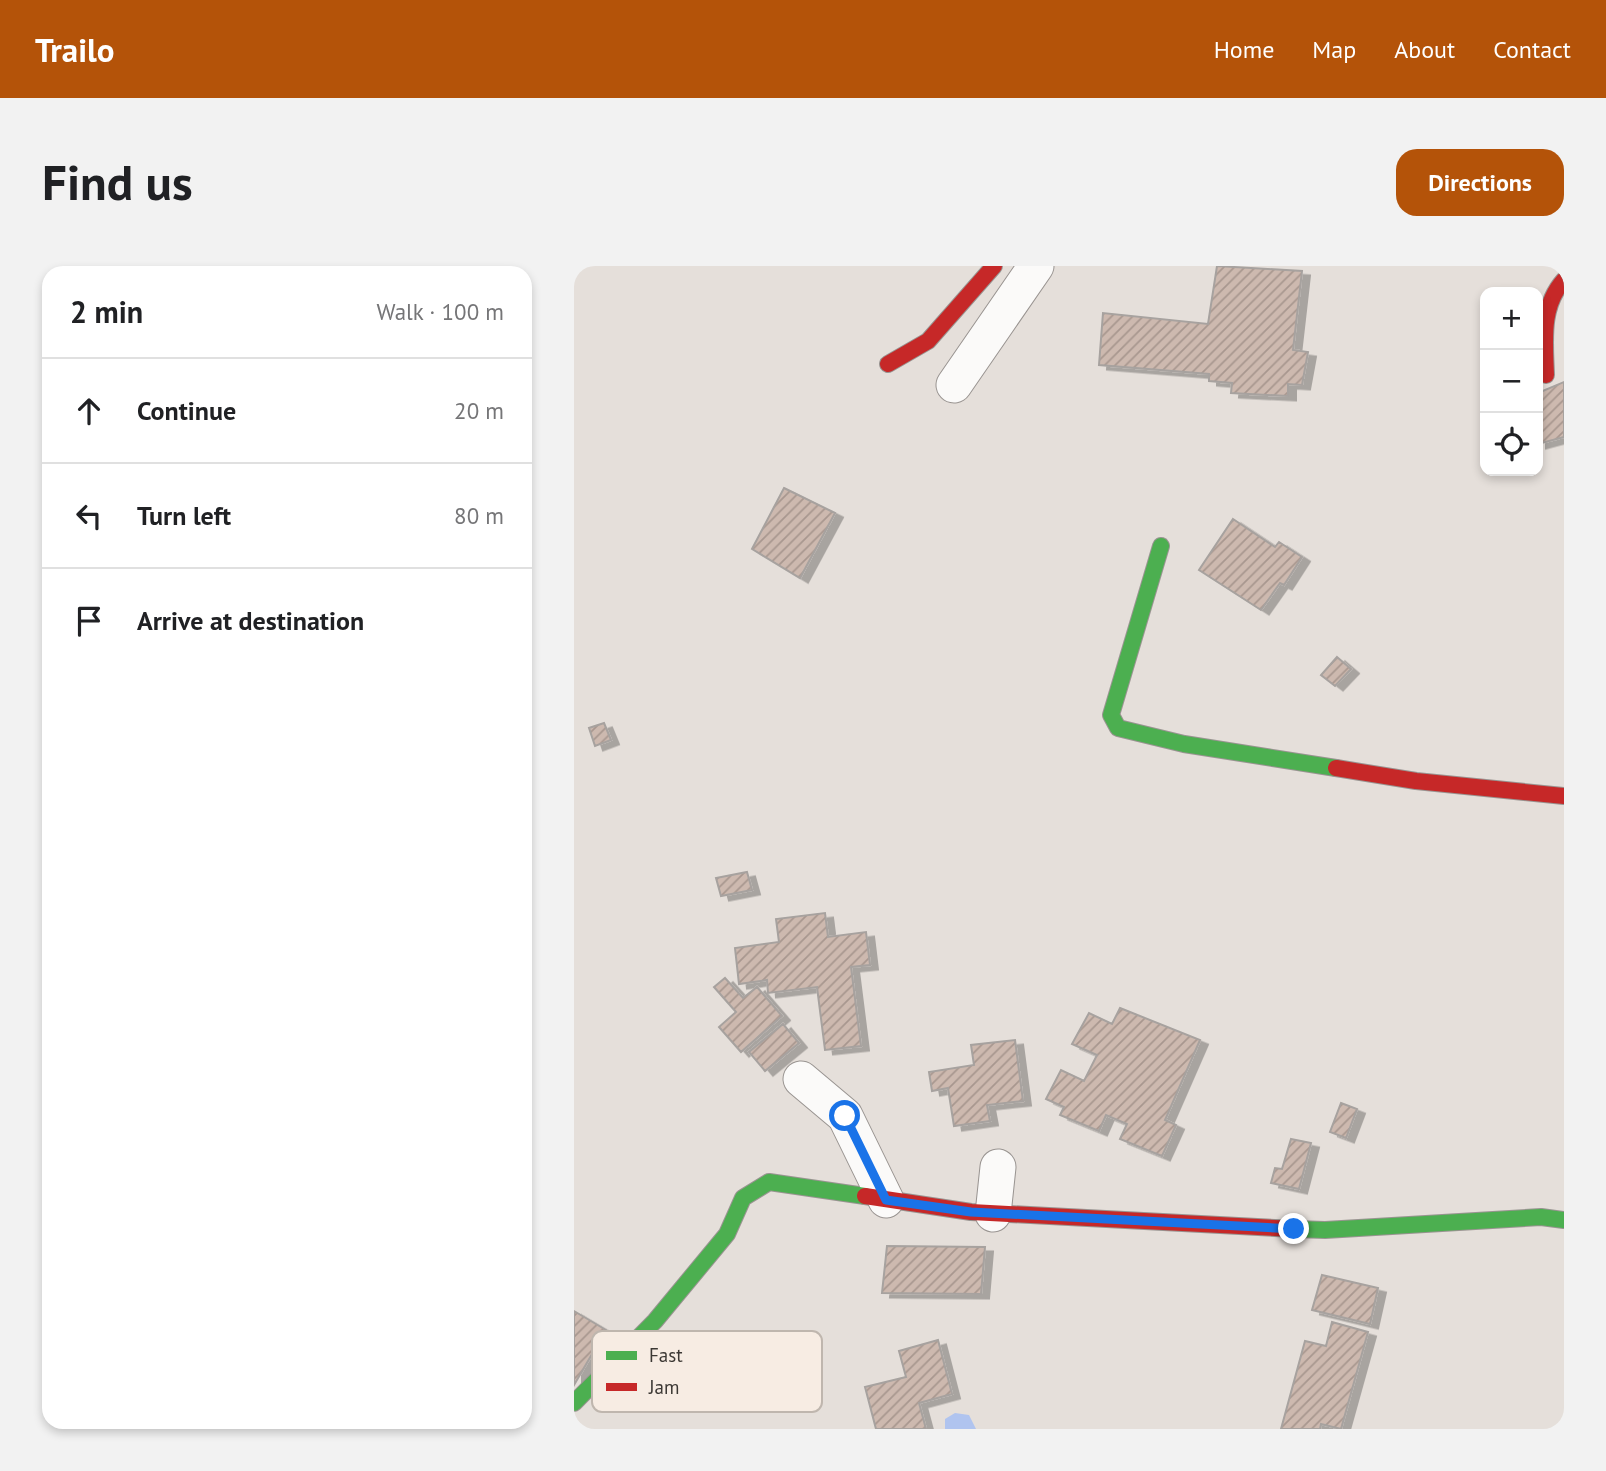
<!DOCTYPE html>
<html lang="en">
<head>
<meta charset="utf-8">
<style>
	:root { --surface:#fff; --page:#f2f2f2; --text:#202124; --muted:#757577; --line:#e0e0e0; --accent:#b45309 }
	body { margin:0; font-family:"PT Sans",sans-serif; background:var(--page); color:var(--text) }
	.controls { position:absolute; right:21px; top:21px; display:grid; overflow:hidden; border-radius:14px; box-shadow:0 4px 10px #0003 }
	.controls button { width:63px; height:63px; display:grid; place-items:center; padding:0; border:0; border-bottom:2px solid var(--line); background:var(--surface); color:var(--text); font:35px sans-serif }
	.stop { position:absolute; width:21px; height:21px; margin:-16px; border:5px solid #1a73e8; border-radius:50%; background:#fff }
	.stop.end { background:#1a73e8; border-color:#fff; box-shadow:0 2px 7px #0008 }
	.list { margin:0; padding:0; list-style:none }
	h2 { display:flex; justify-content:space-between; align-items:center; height:91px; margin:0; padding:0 28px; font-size:30px }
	h2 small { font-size:23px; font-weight:400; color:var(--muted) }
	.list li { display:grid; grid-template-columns:46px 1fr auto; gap:21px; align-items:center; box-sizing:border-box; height:105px; padding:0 28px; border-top:2px solid var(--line) }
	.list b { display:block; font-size:26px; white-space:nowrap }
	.list em { font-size:23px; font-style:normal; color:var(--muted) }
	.icon { flex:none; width:38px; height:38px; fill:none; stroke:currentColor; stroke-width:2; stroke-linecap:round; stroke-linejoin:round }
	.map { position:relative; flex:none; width:990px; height:1163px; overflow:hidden; border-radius:21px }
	header { display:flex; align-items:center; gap:42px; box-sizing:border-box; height:98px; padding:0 35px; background:var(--accent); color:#fff }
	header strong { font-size:33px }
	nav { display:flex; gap:38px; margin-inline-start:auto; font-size:24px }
	.intro { display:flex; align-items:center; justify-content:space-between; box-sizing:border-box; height:168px; padding:0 42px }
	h1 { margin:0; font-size:49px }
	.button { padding:18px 32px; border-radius:21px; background:var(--accent); color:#fff; font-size:24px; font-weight:700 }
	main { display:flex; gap:42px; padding:0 42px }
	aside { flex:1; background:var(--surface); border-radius:21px; box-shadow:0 4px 10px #0003 }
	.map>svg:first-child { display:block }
	.water { fill:#b0c4ef }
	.building { fill:url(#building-hatch); stroke:#a7a29f; stroke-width:2; filter:url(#shadow) }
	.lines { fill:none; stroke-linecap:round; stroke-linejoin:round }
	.street-casing { stroke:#999491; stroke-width:37 }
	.fast-casing { stroke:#999491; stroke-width:18 }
	.jam-casing { stroke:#999491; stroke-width:18 }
	.street { stroke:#fbfaf9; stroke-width:35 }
	.fast { stroke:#4caf50; stroke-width:16 }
	.jam { stroke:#c62828; stroke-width:16 }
	.route { stroke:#1a73e8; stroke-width:9 }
	.key { fill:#f7ece3; stroke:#bfb6ae; stroke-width:2 }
	.key-label { font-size:19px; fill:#3c3834 }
</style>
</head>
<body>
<header>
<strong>Trailo</strong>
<nav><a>Home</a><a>Map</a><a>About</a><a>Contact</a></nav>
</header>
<div class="intro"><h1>Find us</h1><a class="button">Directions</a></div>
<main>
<aside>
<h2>2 min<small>Walk · 100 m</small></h2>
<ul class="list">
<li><svg class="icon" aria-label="ahead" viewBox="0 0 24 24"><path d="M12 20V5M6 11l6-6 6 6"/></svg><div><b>Continue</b></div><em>20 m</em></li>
<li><svg class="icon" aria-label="left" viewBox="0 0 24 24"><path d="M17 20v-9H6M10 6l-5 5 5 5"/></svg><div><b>Turn left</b></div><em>80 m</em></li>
<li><svg class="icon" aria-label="arrive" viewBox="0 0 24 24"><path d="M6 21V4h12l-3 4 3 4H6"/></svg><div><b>Arrive at destination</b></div></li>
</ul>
</aside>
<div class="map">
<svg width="990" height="1163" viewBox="0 0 990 1163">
	<defs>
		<pattern id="building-hatch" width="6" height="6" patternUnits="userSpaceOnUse" patternTransform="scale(1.75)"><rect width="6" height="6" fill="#cdb9af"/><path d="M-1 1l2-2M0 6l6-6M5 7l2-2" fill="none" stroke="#a8978f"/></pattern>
		<filter id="shadow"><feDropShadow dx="8" dy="4.5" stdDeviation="0" flood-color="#0004"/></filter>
	</defs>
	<rect width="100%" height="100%" fill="#e5dfda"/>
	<path class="water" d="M381,1147L395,1149L402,1163H371V1153Z"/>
	<path class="building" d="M643,0L728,5L719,84L734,86L728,119L714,118V130L657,127L658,117L635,115V108L525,99L529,47L634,58Z
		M990,116V171L964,178V127Z
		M210,222L261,247L226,312L178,283Z
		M659,253L701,281L705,276L728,291L710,319L706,317L687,344L625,304Z
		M763,391L777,403L761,420L747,409Z
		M30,457L37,474L21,480L15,462Z
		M173,606L178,624L147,630L142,612Z
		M251,647L254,671L292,666L296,699L277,701L287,780L251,784L243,721L194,727L193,714L165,718L161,682L205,676L202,653Z
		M151,712L169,732L183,721L208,750L167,786L145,761L162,746L140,721Z
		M546,742L626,774L591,854L602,859L588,890L546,873L553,858L532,849L525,865L486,849L490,841L472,833L487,804L510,815L523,789L498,778L515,747L538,758Z
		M209,758L225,777L191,805L175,786Z
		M441,774L449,835L413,839L416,855L380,860L374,822L358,825L355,806L400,799L397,779Z
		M767,837L783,843L772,872L756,866Z
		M717,873L737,877L725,923L697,917L701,902L708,903Z
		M313,980L411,981L407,1028L308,1027Z
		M748,1009L804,1022L796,1058L738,1044Z
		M0,1045L32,1064L0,1119Z
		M758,1056L794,1066L767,1163L747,1158L746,1163H707L731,1075L752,1080Z
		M364,1074L378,1128L345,1137L352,1163H302L291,1121L332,1111L325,1085Z"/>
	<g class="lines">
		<g class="street-casing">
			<path id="street" d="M380,119L462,0
				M227,813L271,850L312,934
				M419,948L424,901"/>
		</g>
		<g class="fast-casing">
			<path id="fast" d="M587,280L537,449L544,462L610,478L762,502
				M721,963L751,964L967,951L990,954
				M0,1137L81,1055L153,968L169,932L195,916L291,930"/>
		</g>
		<g class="jam-casing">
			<path id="jam" d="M314,98L354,75L420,0
				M972,109C971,76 966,41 990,14
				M762,502L842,515L990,530
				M291,930L397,946L721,963"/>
		</g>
		<use href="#street" class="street"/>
		<use href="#fast" class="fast"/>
		<use href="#jam" class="jam"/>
	</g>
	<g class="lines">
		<path class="route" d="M271,850L312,934L397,946L720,963"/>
	</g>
	<rect x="18" y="1065" width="230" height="81" rx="10" class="key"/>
	<rect x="32" y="1085" width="31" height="9" fill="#4caf50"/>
	<rect x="32" y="1117" width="31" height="8" fill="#c62828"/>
	<g class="key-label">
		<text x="75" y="1096">Fast</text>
		<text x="75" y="1128">Jam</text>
	</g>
</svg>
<div class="controls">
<button>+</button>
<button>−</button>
<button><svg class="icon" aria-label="locate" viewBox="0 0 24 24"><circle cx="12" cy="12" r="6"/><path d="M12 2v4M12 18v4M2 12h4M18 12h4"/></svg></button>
</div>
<div class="stop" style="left:271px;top:850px"></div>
<div class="stop end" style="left:720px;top:963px"></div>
</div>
</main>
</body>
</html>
